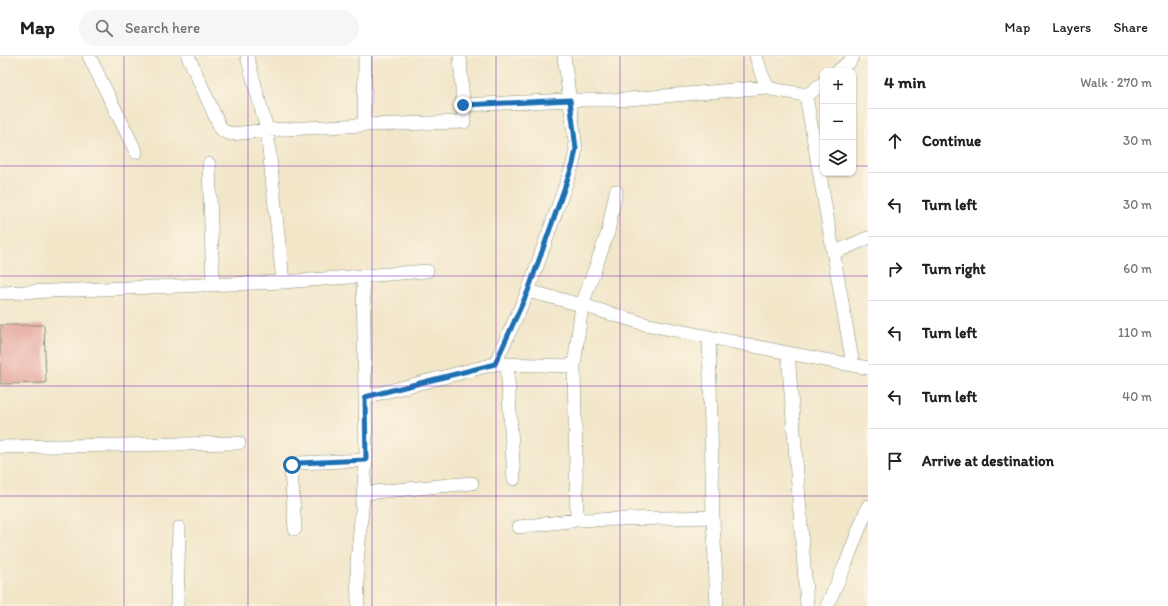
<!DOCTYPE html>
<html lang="en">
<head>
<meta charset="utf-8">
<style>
	:root { --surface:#fff; --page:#f6f6f6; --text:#202124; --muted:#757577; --line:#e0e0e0 }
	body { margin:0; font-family:Itim,sans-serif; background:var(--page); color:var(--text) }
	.controls { position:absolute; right:12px; top:12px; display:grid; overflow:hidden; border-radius:8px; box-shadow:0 1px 3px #0004 }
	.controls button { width:36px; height:36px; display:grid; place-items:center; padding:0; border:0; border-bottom:1px solid var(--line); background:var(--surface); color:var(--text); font:20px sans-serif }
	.stop { position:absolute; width:12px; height:12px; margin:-9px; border:3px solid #1f6fb2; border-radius:50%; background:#fff }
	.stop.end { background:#1f6fb2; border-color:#fff; box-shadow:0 1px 4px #0008 }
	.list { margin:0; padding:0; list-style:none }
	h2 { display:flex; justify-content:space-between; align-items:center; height:52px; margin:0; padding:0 16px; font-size:17px }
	h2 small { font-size:13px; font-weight:400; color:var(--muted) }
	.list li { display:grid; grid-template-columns:26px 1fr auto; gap:12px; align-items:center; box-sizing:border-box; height:64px; padding:0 16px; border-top:1px solid var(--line) }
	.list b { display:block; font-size:15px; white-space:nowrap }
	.list em { font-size:13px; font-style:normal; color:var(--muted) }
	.icon { flex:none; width:22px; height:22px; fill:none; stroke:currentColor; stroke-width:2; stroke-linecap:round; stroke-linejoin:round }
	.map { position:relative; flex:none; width:868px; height:550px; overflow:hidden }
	header { display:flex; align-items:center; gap:24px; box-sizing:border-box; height:56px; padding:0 20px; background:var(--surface); border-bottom:1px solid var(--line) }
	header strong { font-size:19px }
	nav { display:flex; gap:22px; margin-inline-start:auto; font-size:14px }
	.search { width:280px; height:36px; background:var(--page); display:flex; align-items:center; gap:10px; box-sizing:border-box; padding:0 14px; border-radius:22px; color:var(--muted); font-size:15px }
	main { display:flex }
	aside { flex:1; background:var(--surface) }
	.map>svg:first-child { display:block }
	.building { fill:#e29f98 }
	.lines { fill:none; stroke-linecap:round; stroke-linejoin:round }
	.minor-casing { stroke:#88927e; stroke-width:14 }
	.minor { stroke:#fff; stroke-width:13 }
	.route { stroke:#1f6fb2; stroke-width:5 }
	.grid { fill:none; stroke:#7b2cbf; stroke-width:1; stroke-opacity:0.55 }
</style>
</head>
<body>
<header>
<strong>Map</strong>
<div class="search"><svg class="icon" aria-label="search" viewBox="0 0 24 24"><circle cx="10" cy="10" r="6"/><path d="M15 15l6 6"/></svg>Search here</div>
<nav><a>Map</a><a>Layers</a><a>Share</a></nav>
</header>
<main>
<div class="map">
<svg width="868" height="550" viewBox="0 0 868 550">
	<rect width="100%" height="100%" fill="#fcf5e5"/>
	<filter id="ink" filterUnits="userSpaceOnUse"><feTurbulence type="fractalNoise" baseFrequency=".025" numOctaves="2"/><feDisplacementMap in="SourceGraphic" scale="8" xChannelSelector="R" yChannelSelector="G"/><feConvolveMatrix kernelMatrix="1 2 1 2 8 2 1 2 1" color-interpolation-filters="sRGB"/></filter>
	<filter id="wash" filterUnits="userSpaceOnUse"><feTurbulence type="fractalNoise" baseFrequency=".012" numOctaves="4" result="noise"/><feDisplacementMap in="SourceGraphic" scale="16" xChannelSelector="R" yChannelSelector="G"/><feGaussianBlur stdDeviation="0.9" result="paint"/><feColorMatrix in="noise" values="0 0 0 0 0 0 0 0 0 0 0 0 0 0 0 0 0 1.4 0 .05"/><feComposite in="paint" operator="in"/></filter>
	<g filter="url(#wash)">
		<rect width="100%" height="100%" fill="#f2e6c9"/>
		<g id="blocks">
			<path class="building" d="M0,269H44L46,327L0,328Z"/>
		</g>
	</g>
	<g filter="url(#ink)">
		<use href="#blocks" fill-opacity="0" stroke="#88927e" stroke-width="1"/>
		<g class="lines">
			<g class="minor-casing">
				<path id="minor" d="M89,0L136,96
					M188,0L220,71L223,75L232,78L267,74L364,69L464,66L460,0
					M247,0L267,74L283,226L363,220L366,404L362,453L357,507L358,550
					M756,0C759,9 763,28 771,33L801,38L806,40L853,309
					M838,15L850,5L853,0
					M806,40L823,27
					M463,49L570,44H617L768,31
					M364,69L365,0
					M209,108L213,229
					M833,197L868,182
					M363,220L427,215
					M528,235L582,249L645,268L788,297L868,312
					M0,237L283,226
					M709,281L713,461L717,550
					M788,297L807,550
					M499,308L574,310
					M507,308L514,423
					M365,341L495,308L528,235L573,108L576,93L564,0
					M0,391L239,387
					M364,437L472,427
					M577,464L574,310L582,249L608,176L616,135
					M519,471L577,464L713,461
					M295,473L291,413L292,409L296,407H299L366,404
					M177,550L179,472
					M827,550L846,507L868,450"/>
			</g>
			<use href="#minor" class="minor"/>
		</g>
	</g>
	<g class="lines" filter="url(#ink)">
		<path class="route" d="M292,409L296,407H299L366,404L365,341L495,308L528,235L573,108L576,93L570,44L463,49"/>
	</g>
	<path class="grid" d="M124,0V550M248,0V550M372,0V550M496,0V550M620,0V550M744,0V550M0,110H823M853,110H868M0,220H868M0,330H868M0,440H868"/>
</svg>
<div class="controls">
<button>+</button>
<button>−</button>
<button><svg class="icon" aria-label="layers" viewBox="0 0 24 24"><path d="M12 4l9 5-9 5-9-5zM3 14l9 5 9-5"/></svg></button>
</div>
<div class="stop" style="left:292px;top:409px"></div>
<div class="stop end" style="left:463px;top:49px"></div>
</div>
<aside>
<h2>4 min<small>Walk · 270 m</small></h2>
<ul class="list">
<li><svg class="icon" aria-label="ahead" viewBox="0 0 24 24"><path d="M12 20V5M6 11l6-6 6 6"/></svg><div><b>Continue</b></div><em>30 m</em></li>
<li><svg class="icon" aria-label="left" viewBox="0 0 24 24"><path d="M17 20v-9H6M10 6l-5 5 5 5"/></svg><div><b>Turn left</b></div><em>30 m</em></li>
<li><svg class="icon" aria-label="right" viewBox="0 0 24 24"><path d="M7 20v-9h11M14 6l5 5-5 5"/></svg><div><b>Turn right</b></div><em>60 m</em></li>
<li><svg class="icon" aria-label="left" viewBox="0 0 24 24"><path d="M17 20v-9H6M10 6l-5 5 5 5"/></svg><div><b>Turn left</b></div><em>110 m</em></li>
<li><svg class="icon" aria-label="left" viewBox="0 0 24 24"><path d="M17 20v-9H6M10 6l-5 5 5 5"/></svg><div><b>Turn left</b></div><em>40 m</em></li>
<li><svg class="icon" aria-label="arrive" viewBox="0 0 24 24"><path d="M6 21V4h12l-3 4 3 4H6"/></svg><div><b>Arrive at destination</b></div></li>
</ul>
</aside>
</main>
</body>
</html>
